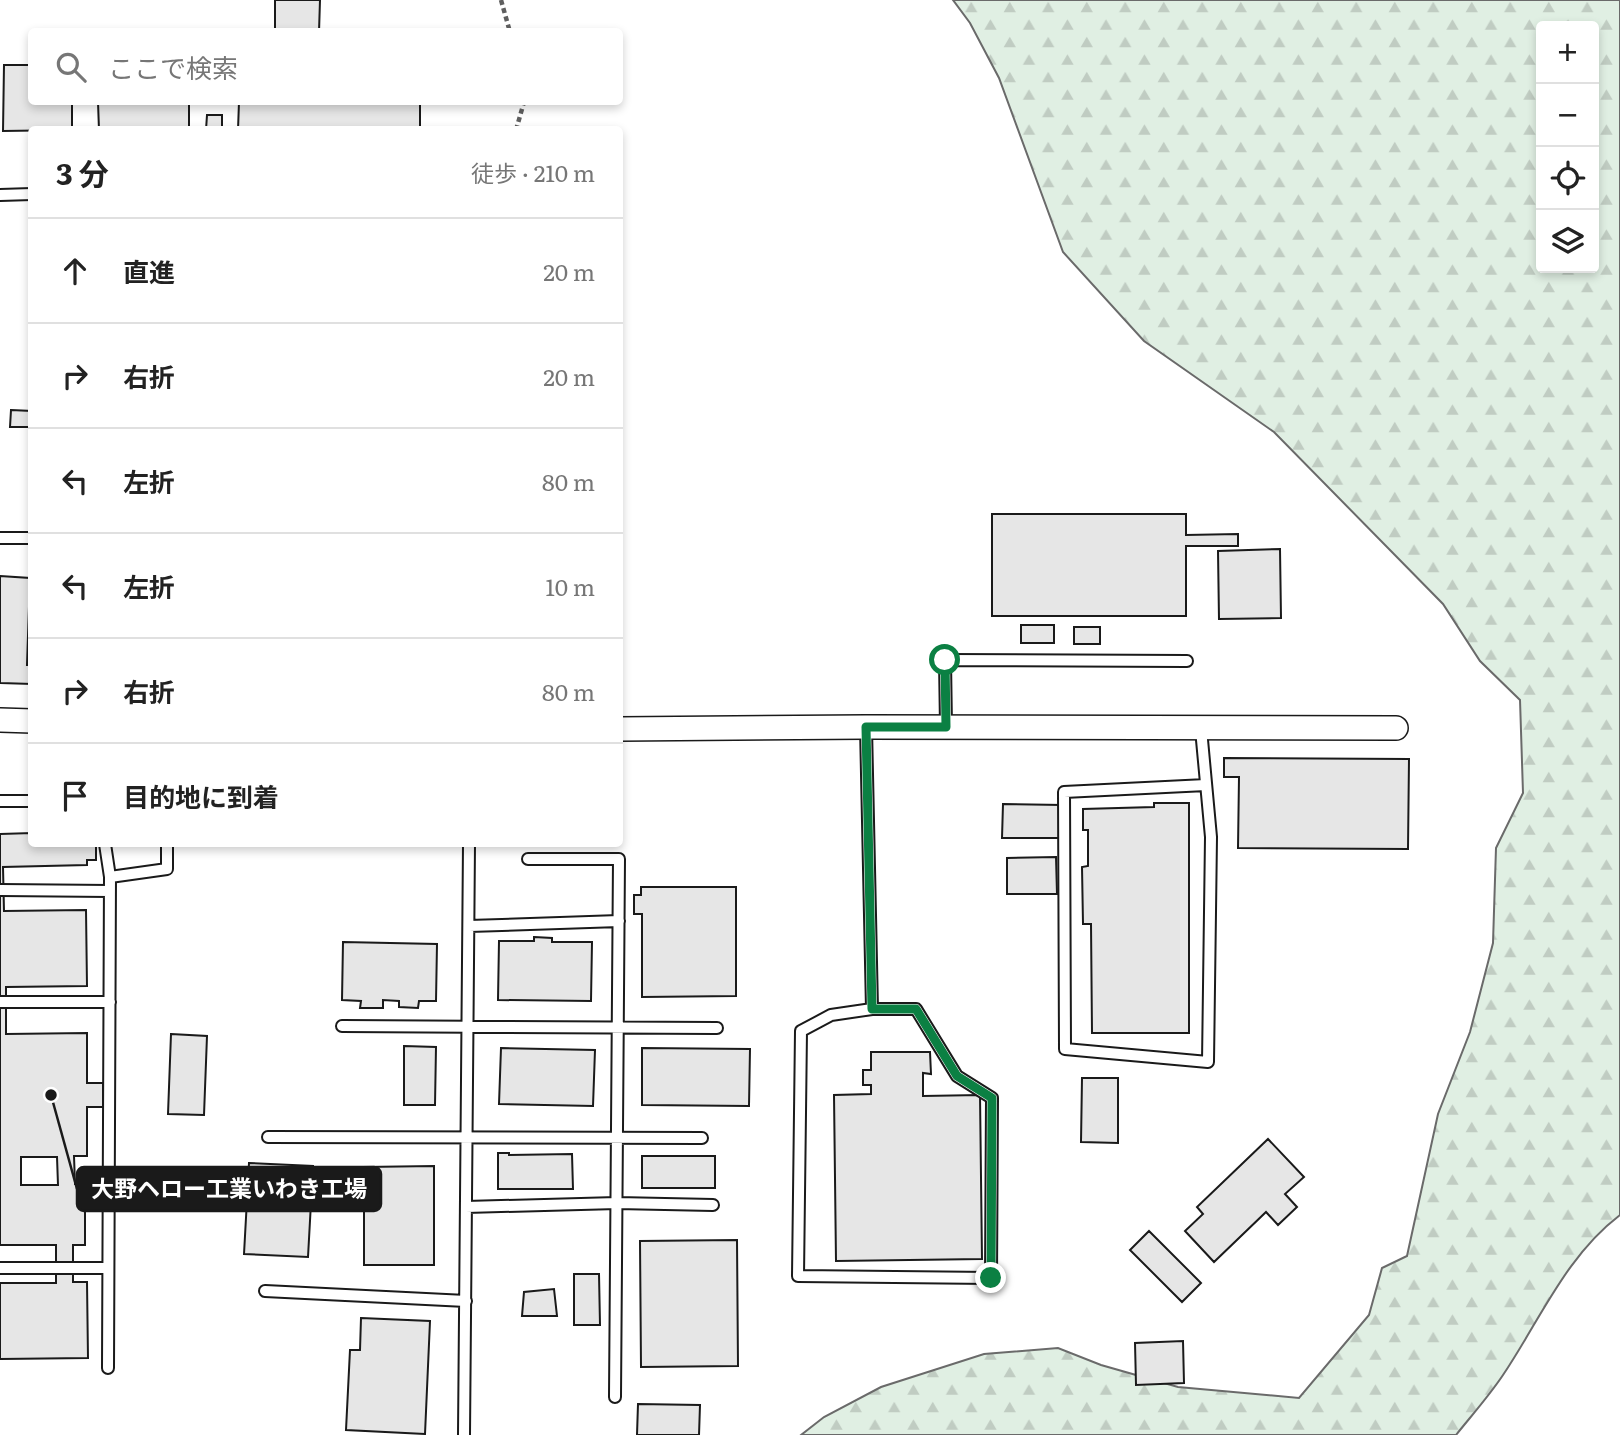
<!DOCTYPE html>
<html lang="ja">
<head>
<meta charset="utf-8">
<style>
	:root { --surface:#fff; --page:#f6f6f6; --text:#222; --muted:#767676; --line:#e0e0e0 }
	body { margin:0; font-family:Literata,"Noto Sans JP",serif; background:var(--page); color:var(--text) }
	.controls { position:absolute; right:21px; top:21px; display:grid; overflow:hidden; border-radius:7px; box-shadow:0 4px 10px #0003 }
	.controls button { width:63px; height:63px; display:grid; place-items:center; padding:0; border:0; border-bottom:2px solid var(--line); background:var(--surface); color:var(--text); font:35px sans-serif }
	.stop { position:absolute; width:21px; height:21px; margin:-16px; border:5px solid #0b8043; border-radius:50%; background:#fff }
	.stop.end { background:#0b8043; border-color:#fff; box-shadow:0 2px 7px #0008 }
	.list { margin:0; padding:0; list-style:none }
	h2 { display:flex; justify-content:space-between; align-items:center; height:91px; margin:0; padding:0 28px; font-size:30px }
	h2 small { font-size:23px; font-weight:400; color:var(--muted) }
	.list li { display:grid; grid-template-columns:46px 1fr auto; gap:21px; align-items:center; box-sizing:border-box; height:105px; padding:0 28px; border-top:2px solid var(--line) }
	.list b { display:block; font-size:26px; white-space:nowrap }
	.list em { font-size:23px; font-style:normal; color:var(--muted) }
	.icon { flex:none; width:38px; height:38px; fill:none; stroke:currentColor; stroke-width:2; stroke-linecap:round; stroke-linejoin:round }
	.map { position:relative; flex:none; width:1620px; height:1435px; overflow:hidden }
	.search { position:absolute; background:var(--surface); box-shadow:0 4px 10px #0003; left:28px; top:28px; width:595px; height:77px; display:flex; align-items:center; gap:18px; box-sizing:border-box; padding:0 24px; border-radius:7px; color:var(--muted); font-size:26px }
	.panel { position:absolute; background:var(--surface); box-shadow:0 4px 10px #0003; left:28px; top:126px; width:595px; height:721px; border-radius:7px }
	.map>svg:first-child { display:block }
	.forest { fill:url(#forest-firs); stroke:#6a6a6a; stroke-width:2; fill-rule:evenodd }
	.building { fill:#e6e6e6; stroke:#1a1a1a; stroke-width:2; fill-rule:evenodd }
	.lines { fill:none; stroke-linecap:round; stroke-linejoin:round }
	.lane-casing { stroke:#1a1a1a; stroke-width:14 }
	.street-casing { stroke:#1a1a1a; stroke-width:26 }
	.path { stroke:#5f5f5f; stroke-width:4.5; stroke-dasharray:5 3.5; stroke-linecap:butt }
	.lane { stroke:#fff; stroke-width:10 }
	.street { stroke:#fff; stroke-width:23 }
	.route { stroke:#0b8043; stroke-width:9 }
	.leader { fill:none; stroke:#1a1a1a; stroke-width:2.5 }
	.callout-dot { fill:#1a1a1a; stroke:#fff; stroke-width:2.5 }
	.callout { fill:#1a1a1a; stroke:#1a1a1a; stroke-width:2.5 }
	.callout-label { font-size:23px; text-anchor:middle; font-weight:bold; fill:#fff }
</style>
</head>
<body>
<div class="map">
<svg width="1620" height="1435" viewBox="0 0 1620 1435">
	<defs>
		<pattern id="forest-firs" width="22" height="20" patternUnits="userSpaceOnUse" patternTransform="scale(1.75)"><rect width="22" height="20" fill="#e0efe3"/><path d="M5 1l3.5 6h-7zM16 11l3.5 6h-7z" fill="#c0ccc2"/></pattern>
	</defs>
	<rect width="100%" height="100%" fill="#fff"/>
	<path class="forest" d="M953,0H1620V1215C1566,1256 1540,1320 1503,1375C1489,1396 1472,1415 1456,1435H801L824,1417L881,1387L984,1354L1058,1348L1101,1365L1178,1387L1299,1398L1369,1315L1382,1268L1407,1256L1438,1114L1470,1032L1493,943L1496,848L1523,793L1520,700L1480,661L1443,604L1274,432L1144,341L1063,252L999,78L970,23ZM1541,26H1594V268H1541Z"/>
	<path class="building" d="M275,0H320L319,32H275Z
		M4,65H32V102H72V130L3,131Z
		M98,102H189V130H99Z
		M239,102H420V130H238Z
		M207,115H222V130H206Z
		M11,410L32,411V427H10Z
		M992,514H1186V535L1238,534V546H1186V616H992Z
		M1280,549L1281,618L1219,619L1218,551Z
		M0,576L30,578L27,665H32V684L0,683Z
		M1021,625H1054V643H1021Z
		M1074,627H1100V644H1074Z
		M1224,758L1409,759L1408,849L1238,848L1239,777H1224Z
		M1154,803H1189V1033H1092L1091,924H1083L1082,867L1088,866V830H1083V809L1154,807Z
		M1003,804L1062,805V838H1002Z
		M32,833V844H96V860H87V865L3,867L4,911L86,910L87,986L6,987V1034L87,1033V1083H103V1107H87V1156H74L75,1184L85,1185V1245H73V1282H87L88,1358L0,1359V1283H56V1245H0V834ZM21,1157H57L58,1185H21Z
		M1056,857L1057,894H1007V858Z
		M641,887H736V996L642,997V914H634V895H641Z
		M534,937L552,938V942H592L591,1001L498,1000L499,941H534Z
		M343,942L437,944L436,1001H419L418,1008L399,1007V1001L383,1000V1008H360L361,1001L342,1000Z
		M171,1034L207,1036L204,1115L168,1114Z
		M404,1046L436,1047L435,1105H404Z
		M501,1048L595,1050L593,1106L499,1104Z
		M642,1048L750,1049L749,1106L642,1105Z
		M871,1052H930L931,1074L923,1073V1096L980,1095L982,1259L836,1261L834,1095L871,1094V1085H863V1070H871Z
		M1082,1078H1118V1143L1081,1142Z
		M1268,1139L1304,1177L1285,1194L1297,1207L1278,1225L1266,1212L1214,1262L1185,1231L1203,1214L1197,1207Z
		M498,1153H509V1155L572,1154L573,1189H498Z
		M642,1156H715V1188H642Z
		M249,1163L313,1166L308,1257L244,1254Z
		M434,1166V1265H364V1167Z
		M1149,1231L1201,1283L1182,1302L1130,1250Z
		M737,1240L738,1366L641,1367L640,1241Z
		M574,1274H599L600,1325H574Z
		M554,1289L557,1316H522L524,1292Z
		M361,1318L430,1321L425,1434L346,1430L350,1350H360Z
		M1183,1341L1184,1383L1136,1385L1135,1343Z
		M638,1404L700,1405L699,1435H637Z"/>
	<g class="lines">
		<g class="lane-casing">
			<path id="lane" d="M0,195L32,194
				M0,538H32
				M866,727L872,1009H916L957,1076L992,1098L991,1278L798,1276L801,1031L831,1015L872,1009
				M946,727L945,660L1187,661
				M1201,729L1211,837L1208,1062L1065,1049L1064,792L1206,785
				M0,801H32
				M105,844L110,877
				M528,859H619L615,1397
				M0,890L110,891
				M469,926L619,921
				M0,1002H110
				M342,1026L717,1028
				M268,1137L702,1138
				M466,1207L617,1203L713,1205
				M0,1268H108
				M265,1291L466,1301
				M108,1368L110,877L167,869V844
				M464,1435L469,844"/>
		</g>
		<g class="street-casing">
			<path id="street" d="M0,720L32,721
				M620,729L866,727L1396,728"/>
		</g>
		<path class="path" d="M501,0L510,32
			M516,130L524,102"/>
		<use href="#lane" class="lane"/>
		<use href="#street" class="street"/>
	</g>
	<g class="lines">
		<path class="route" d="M945,660L946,727H866L872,1009H916L957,1076L992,1098L991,1278"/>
	</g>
	<path class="leader" d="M51 1095L77 1189"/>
	<circle class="callout-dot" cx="51" cy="1095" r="7"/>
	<rect class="callout" x="77" y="1167" width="304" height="44" rx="7"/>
	<g class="callout-label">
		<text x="229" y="1197">大野ヘロー工業いわき工場</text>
	</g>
</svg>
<div class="controls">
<button>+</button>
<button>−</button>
<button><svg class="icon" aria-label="locate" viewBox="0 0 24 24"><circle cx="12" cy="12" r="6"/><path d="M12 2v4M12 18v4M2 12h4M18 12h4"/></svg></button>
<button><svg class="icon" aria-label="layers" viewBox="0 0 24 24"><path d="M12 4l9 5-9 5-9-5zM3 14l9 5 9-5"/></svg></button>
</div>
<div class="stop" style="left:945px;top:660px"></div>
<div class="stop end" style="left:991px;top:1278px"></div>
<div class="search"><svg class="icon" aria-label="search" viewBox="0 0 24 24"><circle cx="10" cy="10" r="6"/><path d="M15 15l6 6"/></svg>ここで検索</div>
<section class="panel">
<h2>3 分<small>徒歩 · 210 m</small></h2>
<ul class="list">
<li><svg class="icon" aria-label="ahead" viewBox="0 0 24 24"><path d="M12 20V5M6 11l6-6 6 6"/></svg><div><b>直進</b></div><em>20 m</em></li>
<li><svg class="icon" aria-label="right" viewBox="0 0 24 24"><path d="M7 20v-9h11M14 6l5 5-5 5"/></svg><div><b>右折</b></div><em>20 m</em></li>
<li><svg class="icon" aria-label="left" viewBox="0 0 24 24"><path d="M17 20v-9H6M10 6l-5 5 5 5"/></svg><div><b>左折</b></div><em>80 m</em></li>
<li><svg class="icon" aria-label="left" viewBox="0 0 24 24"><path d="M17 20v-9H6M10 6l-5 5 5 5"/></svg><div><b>左折</b></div><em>10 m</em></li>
<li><svg class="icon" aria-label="right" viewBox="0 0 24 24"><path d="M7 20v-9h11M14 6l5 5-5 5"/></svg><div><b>右折</b></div><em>80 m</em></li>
<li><svg class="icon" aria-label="arrive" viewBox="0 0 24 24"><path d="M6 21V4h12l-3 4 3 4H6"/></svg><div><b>目的地に到着</b></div></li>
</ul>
</section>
</div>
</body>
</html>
